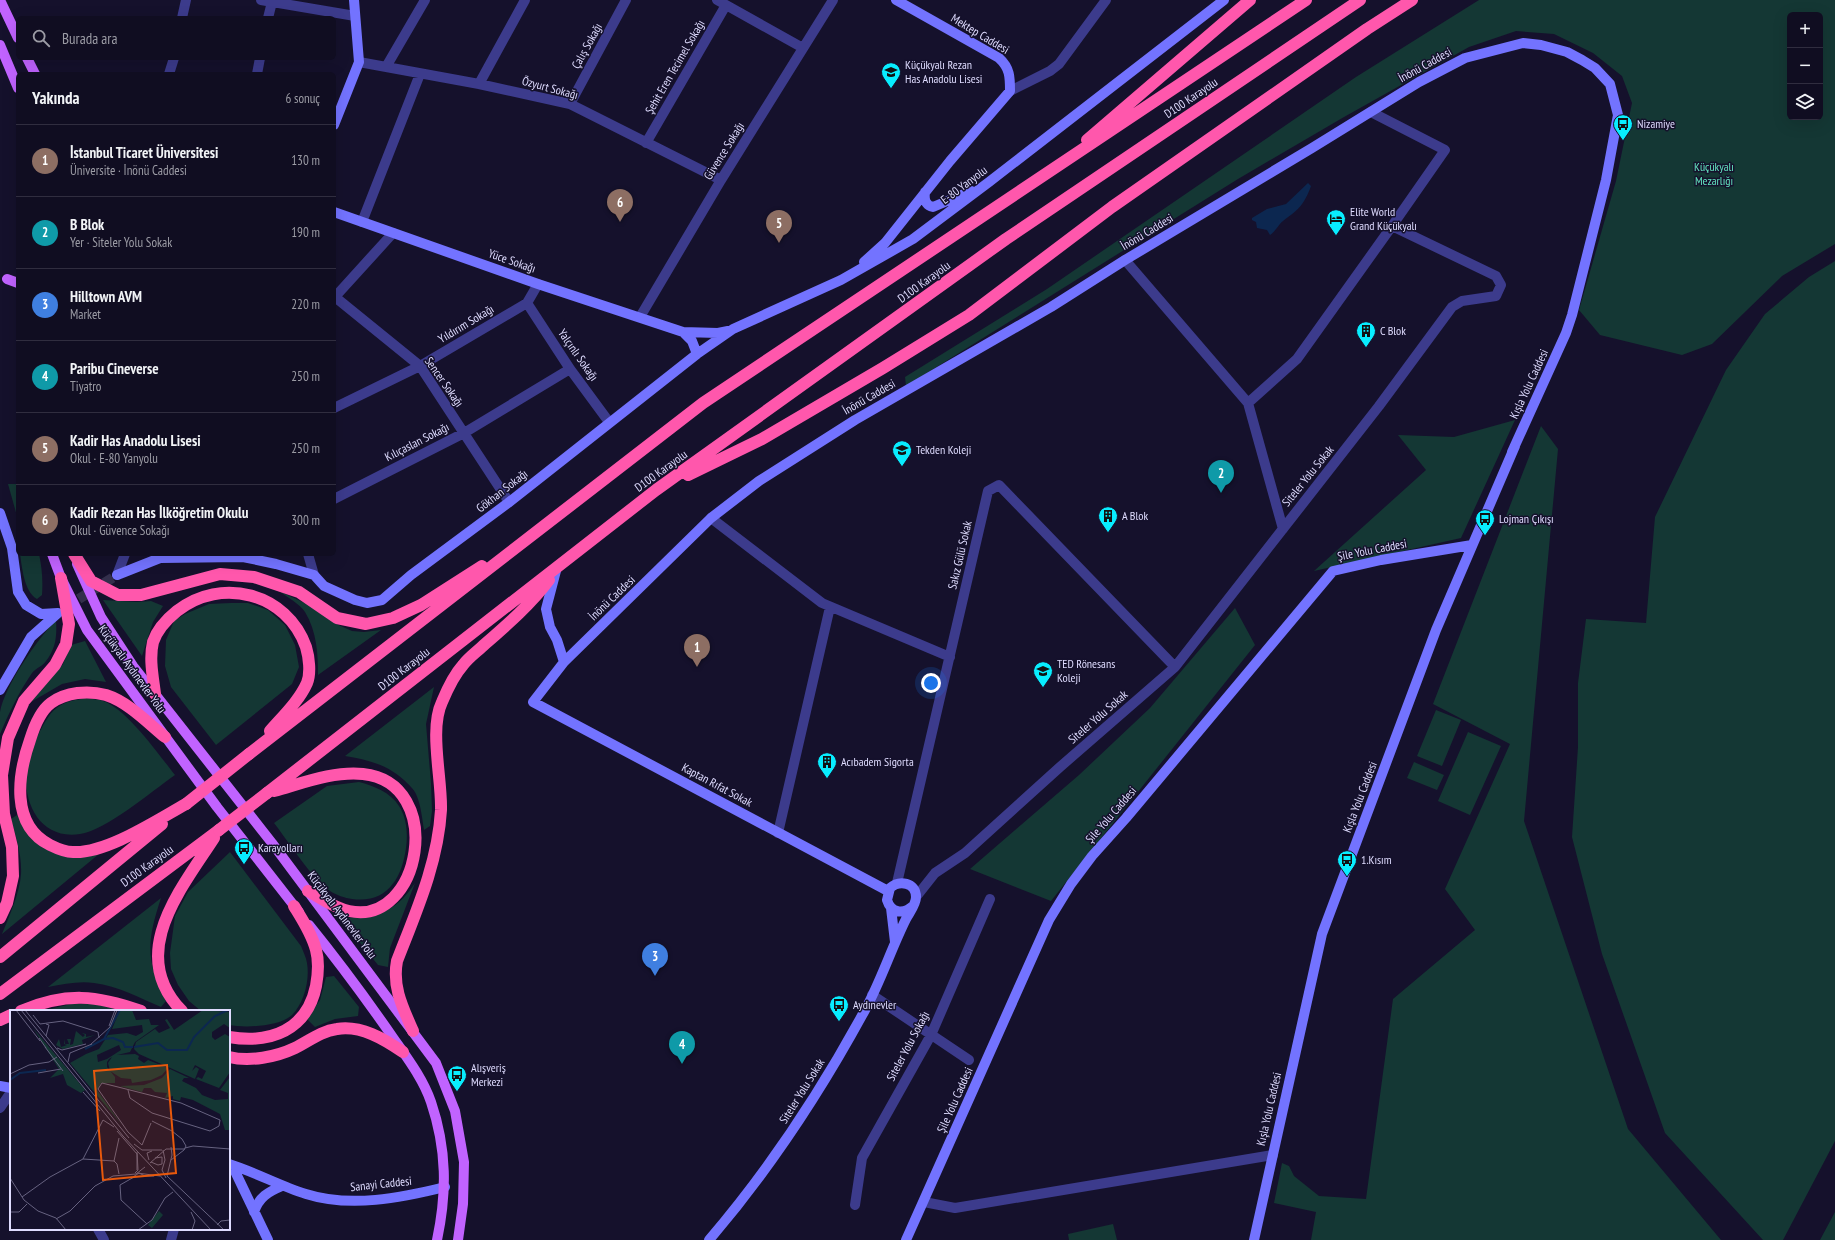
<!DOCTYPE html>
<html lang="tr">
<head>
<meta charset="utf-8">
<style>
	:root { --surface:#100d21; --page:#19162a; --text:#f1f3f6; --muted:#9c9ca5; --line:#302d3f; --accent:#1a73e8 }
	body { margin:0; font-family:"PT Sans Narrow",sans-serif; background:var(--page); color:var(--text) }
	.controls { position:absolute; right:12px; top:12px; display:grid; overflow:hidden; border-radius:6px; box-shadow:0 4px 16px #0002 }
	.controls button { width:36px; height:36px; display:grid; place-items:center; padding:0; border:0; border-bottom:1px solid var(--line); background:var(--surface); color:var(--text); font:20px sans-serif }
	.you { position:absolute; left:931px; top:683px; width:14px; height:14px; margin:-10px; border:3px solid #fff; border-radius:50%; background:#1a73e8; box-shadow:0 0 0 6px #1a73e833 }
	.badge { display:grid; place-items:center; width:26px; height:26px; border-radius:50%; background:var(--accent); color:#fff; font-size:13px; font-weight:700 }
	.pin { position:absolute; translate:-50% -33px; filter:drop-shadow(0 1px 2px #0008) }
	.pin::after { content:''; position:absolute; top:21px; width:14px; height:12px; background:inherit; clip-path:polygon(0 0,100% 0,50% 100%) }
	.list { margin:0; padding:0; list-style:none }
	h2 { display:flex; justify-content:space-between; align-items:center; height:52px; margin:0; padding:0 16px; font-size:17px }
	h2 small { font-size:13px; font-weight:400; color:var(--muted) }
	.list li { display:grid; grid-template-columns:26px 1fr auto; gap:12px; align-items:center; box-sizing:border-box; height:72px; padding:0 16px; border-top:1px solid var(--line) }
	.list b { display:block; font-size:15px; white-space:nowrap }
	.list p { margin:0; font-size:13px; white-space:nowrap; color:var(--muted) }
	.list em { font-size:13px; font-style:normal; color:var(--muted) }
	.icon { flex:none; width:22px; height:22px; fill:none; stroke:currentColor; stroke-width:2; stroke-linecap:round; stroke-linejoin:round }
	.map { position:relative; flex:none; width:1835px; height:1240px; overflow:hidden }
	.search { position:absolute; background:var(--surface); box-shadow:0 4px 16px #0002; left:16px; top:16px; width:320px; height:44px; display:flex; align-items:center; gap:10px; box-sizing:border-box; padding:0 14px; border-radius:6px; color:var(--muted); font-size:15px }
	.panel { position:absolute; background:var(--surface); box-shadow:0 4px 16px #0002; left:16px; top:72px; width:320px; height:484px; border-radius:6px }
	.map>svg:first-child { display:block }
	.green { fill:#143734; fill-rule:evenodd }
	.water { fill:#0c2750 }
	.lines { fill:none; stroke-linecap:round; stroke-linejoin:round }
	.secondary-tunnel { stroke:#332f4c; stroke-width:10; stroke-dasharray:10 5; stroke-linecap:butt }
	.street { stroke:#3c3b8c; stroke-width:10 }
	.secondary { stroke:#7373ff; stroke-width:10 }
	.primary { stroke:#c163ff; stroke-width:10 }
	.highway { stroke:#ff57ac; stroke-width:12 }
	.highway-bridge { stroke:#ff57ac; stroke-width:12 }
	.labels { text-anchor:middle; stroke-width:3; stroke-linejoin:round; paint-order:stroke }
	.street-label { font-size:12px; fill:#dfdcff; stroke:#15112c }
	.poi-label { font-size:12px; fill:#dfdcff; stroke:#15112c; text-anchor:start }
	.park-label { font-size:12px; fill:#63e4c0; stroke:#15112c }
	.inset-river { fill:none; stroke:#0c2750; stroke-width:2 }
	.inset-road { fill:none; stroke:#666280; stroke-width:1 }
	.view { fill:#e8590c; fill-opacity:0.15; stroke:#e8590c; stroke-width:2 }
	.inset-edge { fill:none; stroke:#dfdcff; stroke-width:2 }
</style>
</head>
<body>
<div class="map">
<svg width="1835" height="1240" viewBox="0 0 1835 1240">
	<rect width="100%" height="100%" fill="#15112c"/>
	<path class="green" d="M1479,0H1835V244L1782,276L1712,344L1682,355L1600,335L1579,310L1616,181L1632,103L1622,76L1593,53L1554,34L1516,31L1469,47L1344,117L1238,179L906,386L905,377L1047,289L1356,77ZM1790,15H1820V117H1790Z
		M1835,261V1141L1783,1240H1763L1665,1133L1602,954L1572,837L1578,747V683L1586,619L1646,623L1655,517L1726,370L1765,314L1809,277Z
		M1515,420L1461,538L1314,571L1426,470L1398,435L1454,437Z
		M1541,426L1558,449L1524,821L1628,1129L1721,1240H1311L1316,1212L1274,1203L1282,1163L1289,1166L1294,1176L1319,1196L1366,1199L1393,999L1475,930L1445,889L1510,744L1433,704Z
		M8,484H18V527L17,516Z
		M20,554H39C42,568 43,580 42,595L37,599C24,592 22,567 20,554Z
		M279,591L309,605L334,623L352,631L364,632L381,630L318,675C318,654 317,632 305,612C300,604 287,597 279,591Z
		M103,600L137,602L151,601L163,606L153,622L142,656Z
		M231,603H248L268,610L285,625L295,645L299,667L292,684L216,745L171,687L165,666L166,640L174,621L185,614L209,604Z
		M1235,608L1255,645L1051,901L970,869L1079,775L1150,708Z
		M56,620C57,636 56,648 46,661C43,666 36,668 32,673C19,692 9,713 0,734C0,727 0,719 0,712C5,685 37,640 56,620Z
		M85,641L106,682L85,679L62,684L31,702L63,664L71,645Z
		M434,687L426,724L431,783L432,811L430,826L424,830C422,818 421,805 416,794C414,789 408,784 404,780C386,764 368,760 345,756Z
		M85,698C90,699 98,699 103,701C127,709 159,755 175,775C152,791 105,831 80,834C42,840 24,806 26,774C26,760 34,745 39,733C45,722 50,711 61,705C67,701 77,700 85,698Z
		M1436,710L1461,720L1442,766L1417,756Z
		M1468,732L1501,746L1470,815L1438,801Z
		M1414,762L1444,775L1437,790L1407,778Z
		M359,782C374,786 390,792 399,806C407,818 408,835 406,848C402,878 387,904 352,899C345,898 336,895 330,891C312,879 288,841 274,823L327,786Z
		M17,815L28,833L85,856L99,854L2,934C9,917 20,892 21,874C22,855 16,837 11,819Z
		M230,852L301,946C303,951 306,957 307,963C310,980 304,1003 292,1015C279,1027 244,1028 229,1025V1011H201L189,1001L178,985L171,969L170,953L175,916L188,892Z
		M415,883L390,948L388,967L378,965L340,918C374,917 395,914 415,883Z
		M161,898C147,941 145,960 166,1001L161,1007C140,998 118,986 94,983C79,981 64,984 48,987Z
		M334,976L359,1007L358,1016L335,1019L315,1027L307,1019L320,1000L326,977Z
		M71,1004H100L119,1011H42Z
		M1835,1212V1240H1820Z
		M1113,1224L1117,1240H1069L1068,1234Z"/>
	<path class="water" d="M1308,183L1311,186C1304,205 1299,209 1283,221C1278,225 1276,231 1270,235L1267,230L1257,228L1256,222L1252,220V218L1267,209L1286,204Z"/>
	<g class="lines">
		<path class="secondary-tunnel" d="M66,607L117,575"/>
		<path class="street" d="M261,0L355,16
			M717,0L803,48
			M182,18L186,0
			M268,18L272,2
			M359,62L479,84L570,104L721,180
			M386,67L425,0
			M169,74L174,58
			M257,74L260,58
			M479,84L525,0
			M1010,91L1050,71L1059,64L1106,0
			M570,104L626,0
			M646,143L726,5
			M362,222L420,74
			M1125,260L1248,403L1297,359L1392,226
			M335,297L420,366L509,502
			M334,298L393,233
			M527,303L570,369L609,422
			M640,317L721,180L833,0
			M1248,403L1283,529
			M334,408L420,366L527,303L538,284
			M334,499L464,433L570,369
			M711,518L822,603L950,657
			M308,554L314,575
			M117,575L125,554
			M778,833L830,607
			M897,883L988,491L999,485L1175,667
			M916,897L935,873L965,853L1060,767L1175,667L1379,406L1452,307L1462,301L1496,296L1501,285L1496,276L1392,226L1445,150L1371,112
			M872,995L969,1060
			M0,1108L11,1092
			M924,1202L955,1208L1273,1155
			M855,1205L862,1158L931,1035L990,899
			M98,1229L104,1240
			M171,1240L174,1229"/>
		<path class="secondary" d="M334,125L359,62L354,0
			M925,192C924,199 925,205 933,207L971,191
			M334,212L538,284L683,332L718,333L728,331
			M864,262L885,243L950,161L1010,91C1010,77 1010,68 999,58L896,0
			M683,332L692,341L697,354
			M0,513L12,548L18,592L26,605L41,614L58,613
			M557,567L546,609L550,627L557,640L564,662
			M117,575L160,558L243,557L276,564L314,575L324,586L355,600L367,603L382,600L411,575L508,503L697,354L733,329L841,280L913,239L989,182L1224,0
			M0,690L31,637L58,613
			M888,891L533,702L564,662L711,518L759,481L855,420L1051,307L1125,260L1312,148L1419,82L1465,58L1523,43L1541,45L1567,52L1582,60L1595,68L1610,84L1618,115L1606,180L1572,315L1566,333L1512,452
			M891,908L895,942
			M0,1086L11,1088
			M229,1164C255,1172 280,1186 306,1194C350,1208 401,1198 445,1187
			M232,1165L268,1240
			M254,1212C259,1197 268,1192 282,1186
			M709,1240C769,1170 821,1091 865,1010C881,981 891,949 906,919C909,913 916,905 916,897C916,882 899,880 890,888L887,900C891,913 903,915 913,906
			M906,1240L1049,920L1071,884L1092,856L1126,818L1333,571L1381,560L1472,545
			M1254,1240L1322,934L1436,630L1515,446"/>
		<path class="primary" d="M0,0L18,38
			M0,45L18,88
			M27,58L35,74
			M7,279L18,283
			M52,554L61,578L87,630L217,807L299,912
			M77,564L101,617L133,666L272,843L436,1063L455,1111L464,1162L463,1204L458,1240
			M309,925C339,962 367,1000 394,1039C408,1059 423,1079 431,1102C447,1149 447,1193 437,1240"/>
		<path class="highway" d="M1087,140L1250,0
			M688,475L762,439L883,368L969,315L1112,207L1367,29L1412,0
			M74,554L91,581L118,595H141L220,574L254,577L299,592L337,618L366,624L393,618L421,605L482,566
			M155,694C153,677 149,659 153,642C157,630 167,619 177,611C221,576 287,593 306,647C309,657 311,673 307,683C299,701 283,716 270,731
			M165,737C147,722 128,702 106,695C88,690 66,692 51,703C40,711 34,727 30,740C18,774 10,825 50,845C56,848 66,852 73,852C106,854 157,820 186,804
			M249,754L703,403L1306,0
			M274,791C303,783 333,771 363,774C447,783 421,927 349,911C334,908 321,898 308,891
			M267,793L656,490L1006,239L1360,0
			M0,918L7,903L13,876L12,847L4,814L2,775L8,738L24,701L55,665L66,644L69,624L61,578
			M0,957L162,824
			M0,994L219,830
			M21,1011C66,992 97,995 141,1011
			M182,1011C126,954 181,889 214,838
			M0,1020L11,1015
			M413,1031C403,1008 392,987 397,961C416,912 438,863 441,810C442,779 429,729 442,702C447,690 454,675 463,665C469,657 478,651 485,644C508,624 531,604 549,580
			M229,1037C271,1044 307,1030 316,986C318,975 319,961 316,950C312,934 302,919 294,906
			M229,1057C250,1062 276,1057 295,1048C309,1041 321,1031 337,1029C361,1025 384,1039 403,1052"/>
		<path class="highway-bridge" d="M186,804L249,754
			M219,830L267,793"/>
	</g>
	<defs>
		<g id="school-pin" transform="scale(1)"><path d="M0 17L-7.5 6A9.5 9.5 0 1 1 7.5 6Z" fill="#08edff" stroke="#15112c"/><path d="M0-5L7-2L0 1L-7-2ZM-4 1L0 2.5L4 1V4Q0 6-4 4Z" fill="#111"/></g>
		<g id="bus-pin" transform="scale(1)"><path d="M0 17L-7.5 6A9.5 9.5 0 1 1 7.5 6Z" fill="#08edff" stroke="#15112c"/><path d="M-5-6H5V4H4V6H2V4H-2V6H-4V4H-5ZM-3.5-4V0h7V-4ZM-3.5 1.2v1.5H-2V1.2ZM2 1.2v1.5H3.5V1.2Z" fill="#111"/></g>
		<g id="hotel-pin" transform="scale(1)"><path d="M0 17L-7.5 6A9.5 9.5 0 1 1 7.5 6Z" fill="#08edff" stroke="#15112c"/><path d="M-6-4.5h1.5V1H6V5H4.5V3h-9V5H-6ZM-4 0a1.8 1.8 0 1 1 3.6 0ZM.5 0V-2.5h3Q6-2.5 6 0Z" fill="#111"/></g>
		<g id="building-pin" transform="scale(1)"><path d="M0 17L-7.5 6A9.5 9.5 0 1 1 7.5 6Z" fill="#08edff" stroke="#15112c"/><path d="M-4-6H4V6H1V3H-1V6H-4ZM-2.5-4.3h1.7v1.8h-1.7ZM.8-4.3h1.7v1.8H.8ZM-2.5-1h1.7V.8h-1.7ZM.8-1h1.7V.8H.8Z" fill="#111"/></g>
	</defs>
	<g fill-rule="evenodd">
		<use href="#school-pin" x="891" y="72"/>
		<use href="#bus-pin" x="1623" y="124"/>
		<use href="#hotel-pin" x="1336" y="219"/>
		<use href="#building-pin" x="1366" y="331"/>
		<use href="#school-pin" x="902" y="450"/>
		<use href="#building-pin" x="1108" y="516"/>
		<use href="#bus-pin" x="1485" y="519"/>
		<use href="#school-pin" x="1043" y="671"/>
		<use href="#building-pin" x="827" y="762"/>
		<use href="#bus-pin" x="244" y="848"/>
		<use href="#bus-pin" x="1347" y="860"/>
		<use href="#bus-pin" x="839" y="1005"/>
		<use href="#bus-pin" x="457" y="1075"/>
	</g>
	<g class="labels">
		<g class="street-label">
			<text transform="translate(980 34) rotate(31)" y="4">Mektep Caddesi</text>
			<text transform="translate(587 46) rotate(-61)" y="4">Çalış Sokağı</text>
			<text transform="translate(1425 65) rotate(-29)" y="4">İnönü Caddesi</text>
			<text transform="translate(675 67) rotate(-60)" y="4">Şehit Eren Tecimel Sokağı</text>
			<text transform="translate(550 88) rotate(15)" y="4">Özyurt Sokağı</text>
			<text transform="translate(1191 98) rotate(-34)" y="4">D100 Karayolu</text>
			<text transform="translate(724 151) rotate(-58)" y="4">Güvence Sokağı</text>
			<text transform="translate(964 185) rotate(-37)" y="4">E-80 Yanyolu</text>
			<text transform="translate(1147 232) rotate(-31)" y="4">İnönü Caddesi</text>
			<text transform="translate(512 261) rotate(19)" y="4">Yüce Sokağı</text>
			<text transform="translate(924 282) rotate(-36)" y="4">D100 Karayolu</text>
			<text transform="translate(466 324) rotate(-31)" y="4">Yıldırım Sokağı</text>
			<text transform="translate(578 355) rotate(55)" y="4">Yalçınlı Sokağı</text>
			<text transform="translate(444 382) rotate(55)" y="4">Sencer Sokağı</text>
			<text transform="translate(1529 384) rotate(-65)" y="4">Kışla Yolu Caddesi</text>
			<text transform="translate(869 397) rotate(-30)" y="4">İnönü Caddesi</text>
			<text transform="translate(417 442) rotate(-27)" y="4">Kılıçaslan Sokağı</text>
			<text transform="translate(661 471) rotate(-36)" y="4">D100 Karayolu</text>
			<text transform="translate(1308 476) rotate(-51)" y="4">Siteler Yolu Sokak</text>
			<text transform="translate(502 491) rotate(-38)" y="4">Gökhan Sokağı</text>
			<text transform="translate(1372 550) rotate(-11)" y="4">Şile Yolu Caddesi</text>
			<text transform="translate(960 555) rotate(-77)" y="4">Sakız Gülü Sokak</text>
			<text transform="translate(612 598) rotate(-44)" y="4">İnönü Caddesi</text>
			<text transform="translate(132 669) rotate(54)" y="4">Küçükyalı Aydınevler Yolu</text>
			<text transform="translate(404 669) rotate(-38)" y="4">D100 Karayolu</text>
			<text transform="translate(1098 717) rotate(-41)" y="4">Siteler Yolu Sokak</text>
			<text transform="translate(717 785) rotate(28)" y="4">Kaptan Rıfat Sokak</text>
			<text transform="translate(1360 797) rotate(-69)" y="4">Kışla Yolu Caddesi</text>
			<text transform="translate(1111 815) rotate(-49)" y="4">Şile Yolu Caddesi</text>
			<text transform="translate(147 866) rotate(-36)" y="4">D100 Karayolu</text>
			<text transform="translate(342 915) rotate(53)" y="4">Küçükyalı Aydınevler Yolu</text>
			<text transform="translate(908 1046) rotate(-62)" y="4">Siteler Yolu Sokağı</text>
			<text transform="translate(802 1091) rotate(-58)" y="4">Siteler Yolu Sokak</text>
			<text transform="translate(955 1100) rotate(-66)" y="4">Şile Yolu Caddesi</text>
			<text transform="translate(1269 1109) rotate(-77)" y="4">Kışla Yolu Caddesi</text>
			<text transform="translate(381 1184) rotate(-6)" y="4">Sanayi Caddesi</text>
		</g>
		<g class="poi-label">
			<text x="905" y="69">Küçükyalı Rezan<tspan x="905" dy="14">Has Anadolu Lisesi</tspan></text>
			<text x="1637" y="128">Nizamiye</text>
			<text x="1350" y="216">Elite World<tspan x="1350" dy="14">Grand Küçükyalı</tspan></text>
			<text x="1380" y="335">C Blok</text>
			<text x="916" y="454">Tekden Koleji</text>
			<text x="1122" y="520">A Blok</text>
			<text x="1499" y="523">Lojman Çıkışı</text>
			<text x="1057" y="668">TED Rönesans<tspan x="1057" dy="14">Koleji</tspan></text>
			<text x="841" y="766">Acıbadem Sigorta</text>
			<text x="258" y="852">Karayolları</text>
			<text x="1361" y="864">1.Kısım</text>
			<text x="853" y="1009">Aydınevler</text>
			<text x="471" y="1072">Alışveriş<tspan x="471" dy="14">Merkezi</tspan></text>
		</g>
		<g class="park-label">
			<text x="1714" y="171">Küçükyalı<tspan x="1714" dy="14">Mezarlığı</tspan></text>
		</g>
	</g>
	<g transform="translate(10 1010)">
		<rect width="220" height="220" fill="#15112c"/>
		<path d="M110,0H122L126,10L139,9L141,15H149L125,32L120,42L107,45L125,44L129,46L128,49L134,53L138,50L158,58L152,65L141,70L122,73L121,69L111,68L100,61L98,53L102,47L99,49L97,52V57L105,67V73H91L87,80L111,114L60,53L76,44L89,39L98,25L117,23L126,26L133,22L132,15L102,19ZM109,35L111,40L97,49L88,52L87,45ZM193,0L220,2V18L214,14L202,22V27L205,30L215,24L220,27V62L209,78L186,69L188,67L192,69L196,61L185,55L182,61L186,57L189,59L185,69L129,44L124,39L126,32L145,19L149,23L160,18L155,10L157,9L164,20ZM23,18L75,80L71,83L57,75L53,64L40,68L49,59ZM66,21L73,27L75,25L72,23L76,24V27L85,25L72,30L73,34L53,39L46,35L49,29L51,37L57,35L54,34L55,29V34H59L57,29H61L60,35L63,34ZM160,59L179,68H174L172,71L186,78L192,85L205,90L218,89V83L210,80L220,67V120H215L210,104L183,90L171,87L170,91L163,89V86L155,88L157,83L145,82L141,78H134L132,82L110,76L134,75L152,68ZM149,201L153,205L142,218L138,215Z" fill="#143734" fill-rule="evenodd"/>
		<path class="inset-river" d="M94,29L110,0M124,37L148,33L157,40H177L184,27L205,6L218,0M75,39L94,29L103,28L113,32L115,37H123M0,70L10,63L36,60"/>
		<path class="inset-road" d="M6,0L30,31M11,0L113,126L201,220M15,0L119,128M23,5L30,14L53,11L88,22L89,28M99,16L105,0M36,26L39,15L36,14M29,28L36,38M80,35L100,17L107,0M35,37L53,61M47,38L52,40L76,34M58,52L60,43L82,34M28,63L51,59M0,64L19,55L39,52L47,47M112,78L171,93L210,110L209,116L200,121L142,103L120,88L118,80M112,78L92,73L88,79L118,122L132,135L141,113M73,82L90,101M93,110L104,117M142,111L162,121L172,129M107,121L127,144V160M124,134L132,140H152M161,137L162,145L157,166L214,220M175,138L183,136L220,139M153,140L155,150L152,160L156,168M73,149L104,151L107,154L109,164M139,150L137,143L142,141M161,150L174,140L176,136L172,129M104,151L109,128M141,152L148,155L152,154V147L145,148M140,153L156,139H175M125,163L128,160L127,142M127,163L150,166M123,167L129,163L135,166H144M0,168L14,190L28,201L46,208L56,220M110,175L111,190L137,214M110,175L124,167M12,187L40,167L73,149L93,110M0,202H9L17,194M181,202L185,211L182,220M46,209L60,201L85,176L103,166L126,164L135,157M207,215L211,211L220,210M128,220L142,210L155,188L163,182"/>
		<path class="view" d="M157,55L166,163L93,170L84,61Z"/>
		<rect width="220" height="220" class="inset-edge"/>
	</g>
</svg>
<div class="controls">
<button>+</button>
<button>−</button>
<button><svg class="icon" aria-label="layers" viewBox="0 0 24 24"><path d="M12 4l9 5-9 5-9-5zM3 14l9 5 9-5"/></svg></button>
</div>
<div class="you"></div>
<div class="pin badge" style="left:697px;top:667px;background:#8d6e63">1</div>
<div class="pin badge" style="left:1221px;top:493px;background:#0f9aa8">2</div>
<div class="pin badge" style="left:655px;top:976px;background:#3f7fe0">3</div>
<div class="pin badge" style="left:682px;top:1064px;background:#0f9aa8">4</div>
<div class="pin badge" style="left:779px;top:243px;background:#8d6e63">5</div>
<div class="pin badge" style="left:620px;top:222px;background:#8d6e63">6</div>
<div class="search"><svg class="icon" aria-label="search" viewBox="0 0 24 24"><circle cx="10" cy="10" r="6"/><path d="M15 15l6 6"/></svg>Burada ara</div>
<section class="panel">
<h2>Yakında<small>6 sonuç</small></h2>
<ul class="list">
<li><span class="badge" style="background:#8d6e63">1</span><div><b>İstanbul Ticaret Üniversitesi</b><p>Üniversite · İnönü Caddesi</p></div><em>130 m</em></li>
<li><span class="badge" style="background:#0f9aa8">2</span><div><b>B Blok</b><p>Yer · Siteler Yolu Sokak</p></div><em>190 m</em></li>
<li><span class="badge" style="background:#3f7fe0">3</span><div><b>Hilltown AVM</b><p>Market</p></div><em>220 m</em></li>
<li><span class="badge" style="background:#0f9aa8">4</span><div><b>Paribu Cineverse</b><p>Tiyatro</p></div><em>250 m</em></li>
<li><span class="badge" style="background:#8d6e63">5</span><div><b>Kadir Has Anadolu Lisesi</b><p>Okul · E-80 Yanyolu</p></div><em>250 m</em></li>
<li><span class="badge" style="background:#8d6e63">6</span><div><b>Kadir Rezan Has İlköğretim Okulu</b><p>Okul · Güvence Sokağı</p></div><em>300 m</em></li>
</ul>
</section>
</div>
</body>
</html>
